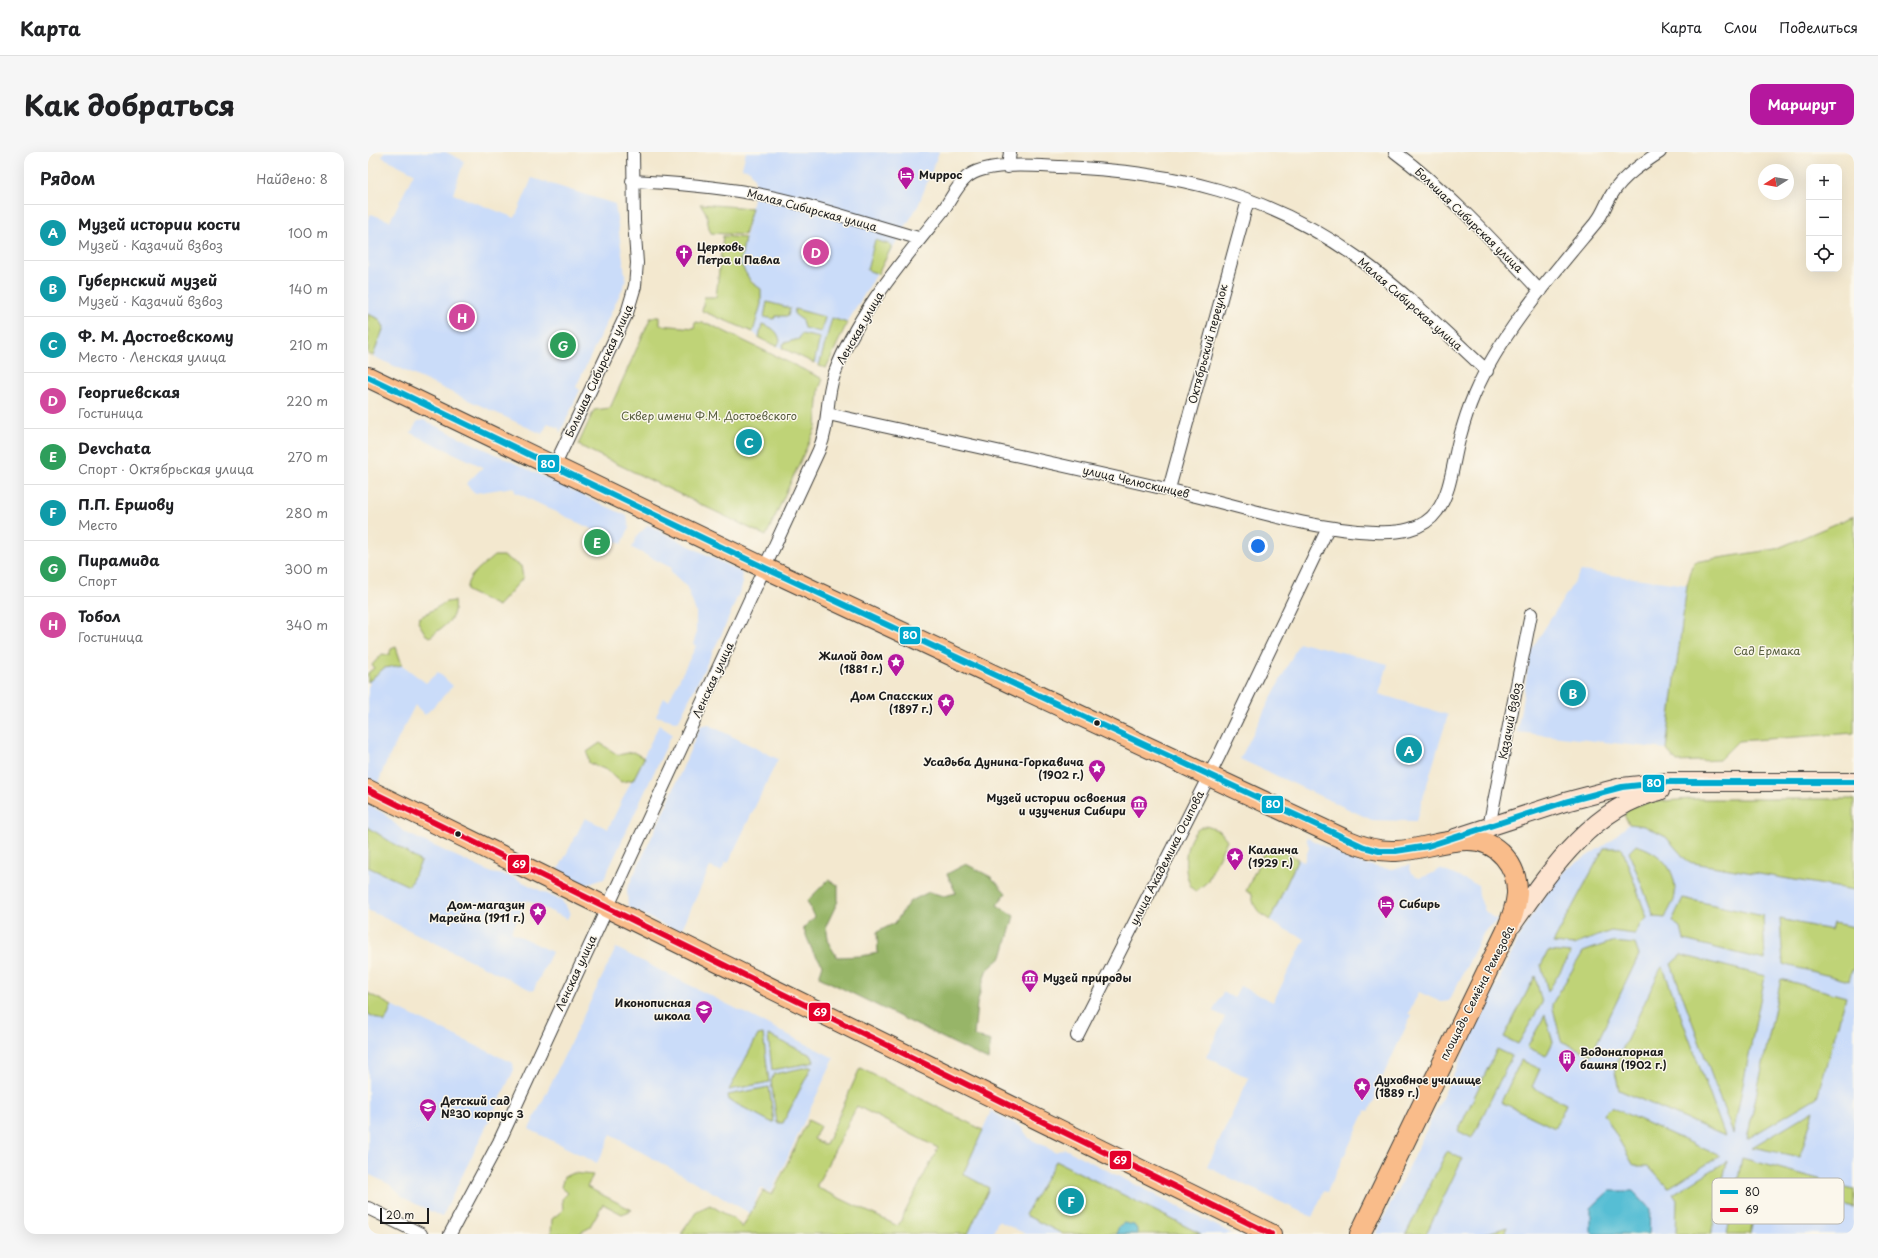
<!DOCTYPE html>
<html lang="ru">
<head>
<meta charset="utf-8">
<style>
	:root { --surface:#fff; --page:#f6f6f6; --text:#202124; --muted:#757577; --line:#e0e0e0; --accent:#b5179e }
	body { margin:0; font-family:"Playpen Sans",sans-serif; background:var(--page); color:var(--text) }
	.controls { position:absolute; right:12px; top:12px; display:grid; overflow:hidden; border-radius:8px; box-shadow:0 4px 16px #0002 }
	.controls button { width:36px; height:36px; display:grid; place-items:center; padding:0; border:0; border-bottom:1px solid var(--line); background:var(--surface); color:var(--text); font:20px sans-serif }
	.compass { position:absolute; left:1390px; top:12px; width:36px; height:36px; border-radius:50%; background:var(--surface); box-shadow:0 4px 16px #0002; rotate:259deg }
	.scale { position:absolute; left:12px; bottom:10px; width:49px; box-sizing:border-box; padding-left:4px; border:2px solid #1c1c1c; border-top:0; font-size:11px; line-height:14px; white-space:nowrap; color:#1c1c1c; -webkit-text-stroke:3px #fbf7ec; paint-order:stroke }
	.you { position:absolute; left:890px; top:394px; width:14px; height:14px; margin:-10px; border:3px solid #fff; border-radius:50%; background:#1a73e8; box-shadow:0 0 0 6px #1a73e833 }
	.badge { display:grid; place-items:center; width:26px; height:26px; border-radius:50%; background:var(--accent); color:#fff; font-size:13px; font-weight:700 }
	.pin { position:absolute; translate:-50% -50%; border:2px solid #fff; box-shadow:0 1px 4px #0006 }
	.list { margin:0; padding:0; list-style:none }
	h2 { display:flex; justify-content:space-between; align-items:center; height:52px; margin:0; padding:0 16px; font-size:17px }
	h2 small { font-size:13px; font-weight:400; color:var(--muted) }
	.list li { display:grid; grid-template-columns:26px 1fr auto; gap:12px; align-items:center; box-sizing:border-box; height:56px; padding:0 16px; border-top:1px solid var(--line) }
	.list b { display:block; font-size:15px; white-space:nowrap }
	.list p { margin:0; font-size:13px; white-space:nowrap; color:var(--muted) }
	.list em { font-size:13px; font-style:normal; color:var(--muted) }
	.icon { flex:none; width:22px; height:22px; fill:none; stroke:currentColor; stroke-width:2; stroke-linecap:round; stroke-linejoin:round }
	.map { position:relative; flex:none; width:1486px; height:1082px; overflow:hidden; border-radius:12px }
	header { display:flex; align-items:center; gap:24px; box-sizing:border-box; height:56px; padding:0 20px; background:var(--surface); border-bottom:1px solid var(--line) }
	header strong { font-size:19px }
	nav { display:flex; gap:22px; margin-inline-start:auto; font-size:14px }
	.intro { display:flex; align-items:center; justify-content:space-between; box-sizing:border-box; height:96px; padding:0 24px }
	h1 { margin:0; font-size:28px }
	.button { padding:10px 18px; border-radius:12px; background:var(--accent); color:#fff; font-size:14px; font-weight:700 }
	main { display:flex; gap:24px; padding:0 24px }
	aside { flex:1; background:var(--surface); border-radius:12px; box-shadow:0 4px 16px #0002 }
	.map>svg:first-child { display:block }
	.built { fill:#cadcf9 }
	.green { fill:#bfd377; stroke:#6e784a; fill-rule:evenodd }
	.forest { fill:#97b568; stroke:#5a6842 }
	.water { fill:#56bed4; stroke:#396d78 }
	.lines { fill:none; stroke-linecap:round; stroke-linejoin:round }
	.street-casing { stroke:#3c3b37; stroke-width:14 }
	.secondary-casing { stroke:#3c3b37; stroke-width:20 }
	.primary-casing { stroke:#3c3b37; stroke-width:22 }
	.street { stroke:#fff; stroke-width:12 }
	.secondary { stroke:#fde4d0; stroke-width:18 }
	.primary { stroke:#f9bc8a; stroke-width:20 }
	.bus-1-casing { stroke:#fbf7ec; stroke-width:9 }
	.bus-2-casing { stroke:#fbf7ec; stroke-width:9 }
	.bus-1 { stroke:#00a9ce; stroke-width:6 }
	.bus-2 { stroke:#e4002b; stroke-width:6 }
	.bus-dot { fill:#1c1c1c; stroke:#fbf7ec; stroke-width:1.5 }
	.labels { text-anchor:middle; stroke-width:3; stroke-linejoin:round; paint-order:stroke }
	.poi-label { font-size:11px; font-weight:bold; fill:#1c1c1c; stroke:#fbf7ec; text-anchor:start }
	.street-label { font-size:11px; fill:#1c1c1c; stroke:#fbf7ec }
	.park-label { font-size:11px; fill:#555c3c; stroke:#fbf7ec }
	.key { fill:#fbf7ec; stroke:#b8b5ae; stroke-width:1 }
	.key-label { font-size:11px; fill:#1c1c1c }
	.line-badge { stroke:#fbf7ec; stroke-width:1.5 }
	.badge-label { font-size:11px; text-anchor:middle; font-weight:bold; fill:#fff }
</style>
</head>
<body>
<header>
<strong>Карта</strong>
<nav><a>Карта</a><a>Слои</a><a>Поделиться</a></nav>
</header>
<div class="intro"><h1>Как добраться</h1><a class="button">Маршрут</a></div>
<main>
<aside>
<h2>Рядом<small>Найдено: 8</small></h2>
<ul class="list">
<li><span class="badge" style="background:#0f9aa8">A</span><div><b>Музей истории кости</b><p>Музей · Казачий взвоз</p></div><em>100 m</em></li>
<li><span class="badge" style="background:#0f9aa8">B</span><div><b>Губернский музей</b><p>Музей · Казачий взвоз</p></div><em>140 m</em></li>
<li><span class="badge" style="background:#0f9aa8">C</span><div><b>Ф. М. Достоевскому</b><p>Место · Ленская улица</p></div><em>210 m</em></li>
<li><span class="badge" style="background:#d1479c">D</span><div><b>Георгиевская</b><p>Гостиница</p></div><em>220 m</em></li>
<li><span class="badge" style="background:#2e9e5b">E</span><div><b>Devchata</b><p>Спорт · Октябрьская улица</p></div><em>270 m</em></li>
<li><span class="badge" style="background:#0f9aa8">F</span><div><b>П.П. Ершову</b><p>Место</p></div><em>280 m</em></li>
<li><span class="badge" style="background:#2e9e5b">G</span><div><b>Пирамида</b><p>Спорт</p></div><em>300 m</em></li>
<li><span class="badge" style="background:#d1479c">H</span><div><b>Тобол</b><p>Гостиница</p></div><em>340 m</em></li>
</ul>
</aside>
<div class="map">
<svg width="1486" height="1082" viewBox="0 0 1486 1082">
	<rect width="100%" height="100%" fill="#fbf7ec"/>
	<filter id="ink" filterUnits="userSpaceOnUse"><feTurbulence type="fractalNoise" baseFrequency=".025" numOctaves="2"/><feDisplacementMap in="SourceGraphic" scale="8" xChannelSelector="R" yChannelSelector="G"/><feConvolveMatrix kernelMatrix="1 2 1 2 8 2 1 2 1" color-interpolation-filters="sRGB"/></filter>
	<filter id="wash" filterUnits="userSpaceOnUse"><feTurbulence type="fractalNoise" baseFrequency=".012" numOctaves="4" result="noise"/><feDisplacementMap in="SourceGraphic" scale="16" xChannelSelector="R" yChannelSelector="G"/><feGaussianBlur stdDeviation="0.9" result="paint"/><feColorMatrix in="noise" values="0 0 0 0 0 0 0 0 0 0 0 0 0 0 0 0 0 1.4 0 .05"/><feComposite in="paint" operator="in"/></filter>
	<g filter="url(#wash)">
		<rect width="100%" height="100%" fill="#f3e8cf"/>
		<path class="built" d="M16,0H78L96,9L85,42L147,66L164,26L247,52L258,129L208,235L212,238L192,281L191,276L180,271L174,282L0,202V67L3,62L22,69L46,21L14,5Z
			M378,0H571L550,54L479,171L458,216L391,186L385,180L393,152L386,131L378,124L372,111L388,31L382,18L374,16Z
			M55,268L259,364L261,376L254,392L147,340L146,335L107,341L98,332L115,315L43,281L49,270Z
			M280,373L373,420L375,431L356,477L310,570L288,564L296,546L301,548L328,494L325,492L328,483V460L319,435L302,419L304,416L264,396L269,384Z
			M1213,419L1319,433L1298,597L1149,580L1163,498Z
			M931,491L936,493L937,491L1020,512L1011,542L1080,563L1048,669L1004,668L872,607Z
			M34,513L58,531L70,520L85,534L57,563L47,553L16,615L10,632L0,626V535L2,531L0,530L16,516Z
			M291,573L304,582L236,727L216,733L189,720L217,666L240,677Z
			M341,573L410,607L360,711L358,710L353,719L342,715L312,781L260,755L259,737L297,657L329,582L333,574Z
			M0,653L14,660L36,680L124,721L142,724L194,749L202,761L199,767L159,748L143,780L184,800L165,839L0,758Z
			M1261,672L1276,674L1298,685L1320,710L1486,738V1082H1008L1156,776L1177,743L1199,717L1238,692Z
			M938,685L985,709L1013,716L1024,717L1042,713L1041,717L1043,721L1051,726L1061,723L1072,717L1110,733L1111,744L1117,759L1126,767H1131L1116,780L1081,849L1073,850L1051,840L1040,862L1043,864L1006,943L1008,944L1001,959L998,958L959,1040L956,1039L944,1065L839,1015L881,926L838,905L857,865L845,859L855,840L866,846L872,834L905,850L937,787L910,774L902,768L930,707L936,710L941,696Z
			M248,796L466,906L403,1041L393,1036L382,1061L243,983L229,1011L161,977Z
			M24,854L145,911L146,918L74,1065L36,1046L21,1032L0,1022V862L17,869Z
			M623,959L653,975L661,986L687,1000L697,997L865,1082H658L630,1069L624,1082H600L621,1036L595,1022Z"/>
		<path class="green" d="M332,52L384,56L376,83L343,81C337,68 343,65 332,52Z
			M355,84L377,86L372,111L383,130L393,137V152L385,180L334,159L336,145H348Z
			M507,88L523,93V96L510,122L499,118Z
			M399,150L422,156L420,164H408L406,167L396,165Z
			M427,157L457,165L453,180L436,176L434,168L426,162Z
			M0,162L11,167L16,175L5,204L0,202Z
			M283,165H292V173L326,176L327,170L341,172L455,227L451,237L448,275L398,384L210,293L226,258L242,256Z
			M464,166L479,171L458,216L451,214Z
			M394,172C404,175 410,179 412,189L409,194L391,186Z
			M433,182L452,186L446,211L414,196L416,191L431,187Z
			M1486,364V581L1370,589L1351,608L1309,610L1298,597L1319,433L1326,410L1408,397Z
			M126,404H135L153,414L155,426L130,454L99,439C97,424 115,414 126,404Z
			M86,449C89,469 76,473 62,485L58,483L50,470L51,466L78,450Z
			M28,495L34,513L16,516L0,530V521L6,516L4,513L14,502L21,503L23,497Z
			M232,591L250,603L265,600L276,606L265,628L253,630L239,618L221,611L219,600Z
			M1323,647H1486V738L1320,710L1298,685L1276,674L1261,672L1256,663L1262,655L1283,650Z
			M838,674L852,679L859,688L839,730L827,740C814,726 815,695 827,680C829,677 834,675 838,674Z
			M0,675L53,710L41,734L0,715Z
			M1268,693C1292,700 1309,717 1307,743C1306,750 1300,759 1297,766L1286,765L1261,700Z
			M1236,696H1254L1279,766L1272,773L1267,782L1243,779L1206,793L1185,791Z
			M910,697L930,707L902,768C891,761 885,756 884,742L878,739L896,700Z
			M1315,746L1395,764L1397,808L1316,788L1313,776L1304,769Z
			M1412,767L1463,778L1465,771L1486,775V818H1484L1481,829L1415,812Z
			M1243,790L1267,792L1271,803L1223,903L1193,889L1184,852L1215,800Z
			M1180,799L1203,801L1180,840L1173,813Z
			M1313,803L1397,824L1365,982L1303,812Z
			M1295,815L1357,984L1251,938L1246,915L1293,816Z
			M1167,824L1174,851L1150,892L1136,885Z
			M1413,827L1478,845L1449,945L1379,987Z
			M0,841L24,854L17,870L0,862Z
			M1177,863L1185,890L1178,904L1159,895Z
			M395,882L401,930L361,938L390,883Z
			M400,883L443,903L446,909L443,911L404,918Z
			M1129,897L1144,904L1104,986L1090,979Z
			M1153,908L1172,917L1164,935L1198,952L1187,976L1133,950Z
			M444,914L415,971H409L403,929L406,922Z
			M492,916L615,978L595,1022L621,1036L600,1082H313L329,1059L342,1053L369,1069L374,1076L395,1039L404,1043L440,968L452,974L446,987L458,993ZM489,954L570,996L530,1074L448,1035Z
			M401,935L406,970H403L361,948L360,943Z
			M1243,955L1352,1004L1300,1036L1280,1014H1266L1236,962Z
			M1446,958L1432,1005L1384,995Z
			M1079,999L1094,1007L1058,1082H1038Z
			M1374,1006L1454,1028L1449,1042H1443L1439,1045L1404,1037L1396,1033L1391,1034L1386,1042L1389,1050L1382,1082H1359Z
			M688,1009L833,1082H695L657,1063Z
			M1359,1009L1343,1082H1308L1309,1048L1305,1042Z
			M205,1021L225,1023L219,1035L264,1058L254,1062L235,1052L221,1076L213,1080L212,1082H183L184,1067L195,1058L194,1047L200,1041L193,1035L196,1025Z
			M1461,1031L1486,1037V1056L1469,1052L1458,1044Z
			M1139,1075L1136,1082H1117Z"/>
		<path class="forest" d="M598,712L623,725L638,741L629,753L646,764L634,805L618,819L609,852L606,884L623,889L620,908L451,825L455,813L445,800L435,776L447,765L439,749L460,728L470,733V749L458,774L461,792L469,805L493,804L510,801L509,780L527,771L541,750L561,740L576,744L588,741L579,722Z"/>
		<path class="water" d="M1241,1039H1265L1282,1057L1281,1082H1225L1223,1080V1056Z
			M756,1071L766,1073L769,1077V1082H748L751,1074Z"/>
	</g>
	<g filter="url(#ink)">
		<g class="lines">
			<g class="street-casing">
				<path id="street" d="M1027,0C1080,39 1127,91 1172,139
					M640,15L642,0
					M264,29C304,31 343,34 383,41C439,51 495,71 550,86
					M460,262C573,287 686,311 798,337C867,352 936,377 1007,380C1029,381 1055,379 1069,359C1083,340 1085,310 1091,288C1095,273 1100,257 1106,243C1133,180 1186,121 1229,69C1236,60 1238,51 1244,42C1255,24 1275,11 1292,0
					M186,315L259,161L267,134L269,111L266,69L265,0
					M801,337L880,48
					M1121,675L1163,462
					M709,884L851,604L960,376
					M0,1056L53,1082
					M82,1082L131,990L451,298C462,272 457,248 466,223C488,163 533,111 573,61C582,50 588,34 599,25C618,9 668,14 692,15C805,19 900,41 993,108C1038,141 1078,181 1119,219"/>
			</g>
			<g class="secondary-casing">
				<path id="secondary" d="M1087,686L1197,650L1254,635L1300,630H1486
					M1144,773C1181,720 1225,654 1292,639"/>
			</g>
			<g class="primary-casing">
				<path id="primary" d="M0,225L397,416L978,688C994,695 1010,700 1028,699C1052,698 1075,688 1100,688C1130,688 1150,714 1149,742C1148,756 1143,768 1138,780L992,1082
					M0,638L903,1082"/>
			</g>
			<use href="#street" class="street"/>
			<use href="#secondary" class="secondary"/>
			<use href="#primary" class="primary"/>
			<g class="bus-1-casing">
				<path id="bus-1" d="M0,225L397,416L996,695L1011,699H1028L1060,694L1197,650L1254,635L1300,630H1486"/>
			</g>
			<g class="bus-2-casing">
				<path id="bus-2" d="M0,638L903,1082"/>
			</g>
			<use href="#bus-1" class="bus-1"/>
			<use href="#bus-2" class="bus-2"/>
		</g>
	</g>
	<defs>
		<g id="hotel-pin" transform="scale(0.9)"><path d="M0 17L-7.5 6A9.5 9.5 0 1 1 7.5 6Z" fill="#b5179e" stroke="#fbf7ec"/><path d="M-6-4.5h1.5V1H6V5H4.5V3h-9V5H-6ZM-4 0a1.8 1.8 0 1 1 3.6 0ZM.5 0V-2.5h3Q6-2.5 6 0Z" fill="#fff"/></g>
		<g id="church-pin" transform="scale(0.9)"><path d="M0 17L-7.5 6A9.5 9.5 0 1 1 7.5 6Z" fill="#b5179e" stroke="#fbf7ec"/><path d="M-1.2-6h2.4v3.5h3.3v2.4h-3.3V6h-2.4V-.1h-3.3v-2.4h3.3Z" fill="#fff"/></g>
		<g id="sight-pin" transform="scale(0.9)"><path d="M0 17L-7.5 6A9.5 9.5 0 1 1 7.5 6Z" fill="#b5179e" stroke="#fbf7ec"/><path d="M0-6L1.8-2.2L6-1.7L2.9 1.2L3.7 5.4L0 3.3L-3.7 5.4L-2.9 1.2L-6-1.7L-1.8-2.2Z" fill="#fff"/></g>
		<g id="museum-pin" transform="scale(0.9)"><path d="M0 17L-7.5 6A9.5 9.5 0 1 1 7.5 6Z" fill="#b5179e" stroke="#fbf7ec"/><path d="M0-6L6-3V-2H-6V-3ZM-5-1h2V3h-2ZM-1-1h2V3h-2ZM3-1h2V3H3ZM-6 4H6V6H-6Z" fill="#fff"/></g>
		<g id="school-pin" transform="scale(0.9)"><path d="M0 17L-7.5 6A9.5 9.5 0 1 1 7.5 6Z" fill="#b5179e" stroke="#fbf7ec"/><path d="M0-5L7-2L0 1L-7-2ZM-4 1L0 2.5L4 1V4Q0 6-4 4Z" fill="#fff"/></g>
		<g id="building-pin" transform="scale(0.9)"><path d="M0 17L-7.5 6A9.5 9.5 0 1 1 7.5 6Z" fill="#b5179e" stroke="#fbf7ec"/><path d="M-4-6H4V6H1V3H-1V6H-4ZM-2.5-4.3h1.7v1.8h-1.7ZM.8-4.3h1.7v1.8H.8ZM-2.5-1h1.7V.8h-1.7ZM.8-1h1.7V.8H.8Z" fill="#fff"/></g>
	</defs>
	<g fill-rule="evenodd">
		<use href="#hotel-pin" x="538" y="23"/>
		<use href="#church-pin" x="316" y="101"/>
		<use href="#sight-pin" x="528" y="510"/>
		<use href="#sight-pin" x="578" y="550"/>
		<use href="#sight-pin" x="729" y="616"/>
		<use href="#museum-pin" x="771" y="652"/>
		<use href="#sight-pin" x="867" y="704"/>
		<use href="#hotel-pin" x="1018" y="752"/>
		<use href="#sight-pin" x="170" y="759"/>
		<use href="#museum-pin" x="662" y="826"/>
		<use href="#school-pin" x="336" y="857"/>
		<use href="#building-pin" x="1199" y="906"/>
		<use href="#sight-pin" x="994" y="934"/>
		<use href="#school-pin" x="60" y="955"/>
	</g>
	<g class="bus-dot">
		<circle cx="729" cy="571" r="3.5"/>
		<circle cx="90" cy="682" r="3.5"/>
	</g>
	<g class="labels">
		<g class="poi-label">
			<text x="551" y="27">Миррос</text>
			<text x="329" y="99">Церковь<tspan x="329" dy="13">Петра и Павла</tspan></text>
			<text x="515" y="508" text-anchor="end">Жилой дом<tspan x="515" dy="13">(1881 г.)</tspan></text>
			<text x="565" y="548" text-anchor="end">Дом Спасских<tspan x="565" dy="13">(1897 г.)</tspan></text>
			<text x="716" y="614" text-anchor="end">Усадьба Дунина-Горкавича<tspan x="716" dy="13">(1902 г.)</tspan></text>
			<text x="758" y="650" text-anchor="end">Музей истории освоения<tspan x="758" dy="13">и изучения Сибири</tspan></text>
			<text x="880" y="702">Каланча<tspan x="880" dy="13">(1929 г.)</tspan></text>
			<text x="1031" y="756">Сибирь</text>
			<text x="157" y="757" text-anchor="end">Дом-магазин<tspan x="157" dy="13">Марейна (1911 г.)</tspan></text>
			<text x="675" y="830">Музей природы</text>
			<text x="323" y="855" text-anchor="end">Иконописная<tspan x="323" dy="13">школа</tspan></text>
			<text x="1212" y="904">Водонапорная<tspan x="1212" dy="13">башня (1902 г.)</tspan></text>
			<text x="1007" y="932">Духовное училище<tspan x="1007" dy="13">(1889 г.)</tspan></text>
			<text x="73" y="953">Детский сад<tspan x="73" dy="13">№30 корпус 3</tspan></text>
		</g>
		<g class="street-label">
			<text transform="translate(444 58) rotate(15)" y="4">Малая Сибирская улица</text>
			<text transform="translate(1101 68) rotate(44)" y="4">Большая Сибирская улица</text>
			<text transform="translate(1042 152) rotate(41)" y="4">Малая Сибирская улица</text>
			<text transform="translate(492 176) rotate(-60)" y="4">Ленская улица</text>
			<text transform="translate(840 192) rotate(-75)" y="4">Октябрьский переулок</text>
			<text transform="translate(231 219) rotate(-65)" y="4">Большая Сибирская улица</text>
			<text transform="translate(768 330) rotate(13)" y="4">улица Челюскинцев</text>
			<text transform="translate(345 528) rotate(-65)" y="4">Ленская улица</text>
			<text transform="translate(1142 569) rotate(-79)" y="4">Казачий взвоз</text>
			<text transform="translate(799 706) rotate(-63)" y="4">улица Академика Осипова</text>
			<text transform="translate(208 821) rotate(-65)" y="4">Ленская улица</text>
			<text transform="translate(1109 841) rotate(-63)" y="4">площадь Семёна Ремезова</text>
		</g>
		<g class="park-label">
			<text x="341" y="268">Сквер имени Ф.М. Достоевского</text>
			<text x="1399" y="503">Сад Ермака</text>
		</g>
	</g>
	<rect x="1344" y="1026" width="132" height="46" rx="6" class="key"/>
	<rect x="1352" y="1038" width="18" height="4" fill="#00a9ce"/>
	<rect x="1352" y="1056" width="18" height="4" fill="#e4002b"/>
	<g class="key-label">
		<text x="1377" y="1044">80</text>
		<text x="1377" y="1062">69</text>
	</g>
	<g class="line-badge">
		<rect x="169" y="302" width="23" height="19" rx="4" fill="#00a9ce"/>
		<rect x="531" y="474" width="22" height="19" rx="4" fill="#00a9ce"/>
		<rect x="1274" y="622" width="23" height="19" rx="4" fill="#00a9ce"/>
		<rect x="893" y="643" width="23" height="19" rx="4" fill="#00a9ce"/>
		<rect x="139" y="702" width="23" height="20" rx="4" fill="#e4002b"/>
		<rect x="440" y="850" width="23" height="20" rx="4" fill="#e4002b"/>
		<rect x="741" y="998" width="23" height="20" rx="4" fill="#e4002b"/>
	</g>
	<g class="badge-label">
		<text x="180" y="316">80</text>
		<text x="542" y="487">80</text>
		<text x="1286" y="635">80</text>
		<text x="905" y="656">80</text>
		<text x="151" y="716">69</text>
		<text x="452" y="864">69</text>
		<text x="752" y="1012">69</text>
	</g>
</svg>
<div class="controls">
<button>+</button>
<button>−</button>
<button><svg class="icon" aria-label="locate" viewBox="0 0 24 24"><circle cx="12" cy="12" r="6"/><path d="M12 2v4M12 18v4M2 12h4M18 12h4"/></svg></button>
</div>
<svg class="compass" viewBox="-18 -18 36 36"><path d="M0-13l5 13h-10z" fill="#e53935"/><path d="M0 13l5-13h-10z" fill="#757577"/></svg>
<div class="scale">20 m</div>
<div class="you"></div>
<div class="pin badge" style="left:1041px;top:598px;background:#0f9aa8">A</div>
<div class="pin badge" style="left:1205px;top:541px;background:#0f9aa8">B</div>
<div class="pin badge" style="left:381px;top:290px;background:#0f9aa8">C</div>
<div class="pin badge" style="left:448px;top:100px;background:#d1479c">D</div>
<div class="pin badge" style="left:229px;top:390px;background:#2e9e5b">E</div>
<div class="pin badge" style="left:703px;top:1049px;background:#0f9aa8">F</div>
<div class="pin badge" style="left:195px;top:193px;background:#2e9e5b">G</div>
<div class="pin badge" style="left:94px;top:165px;background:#d1479c">H</div>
</div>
</main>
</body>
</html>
